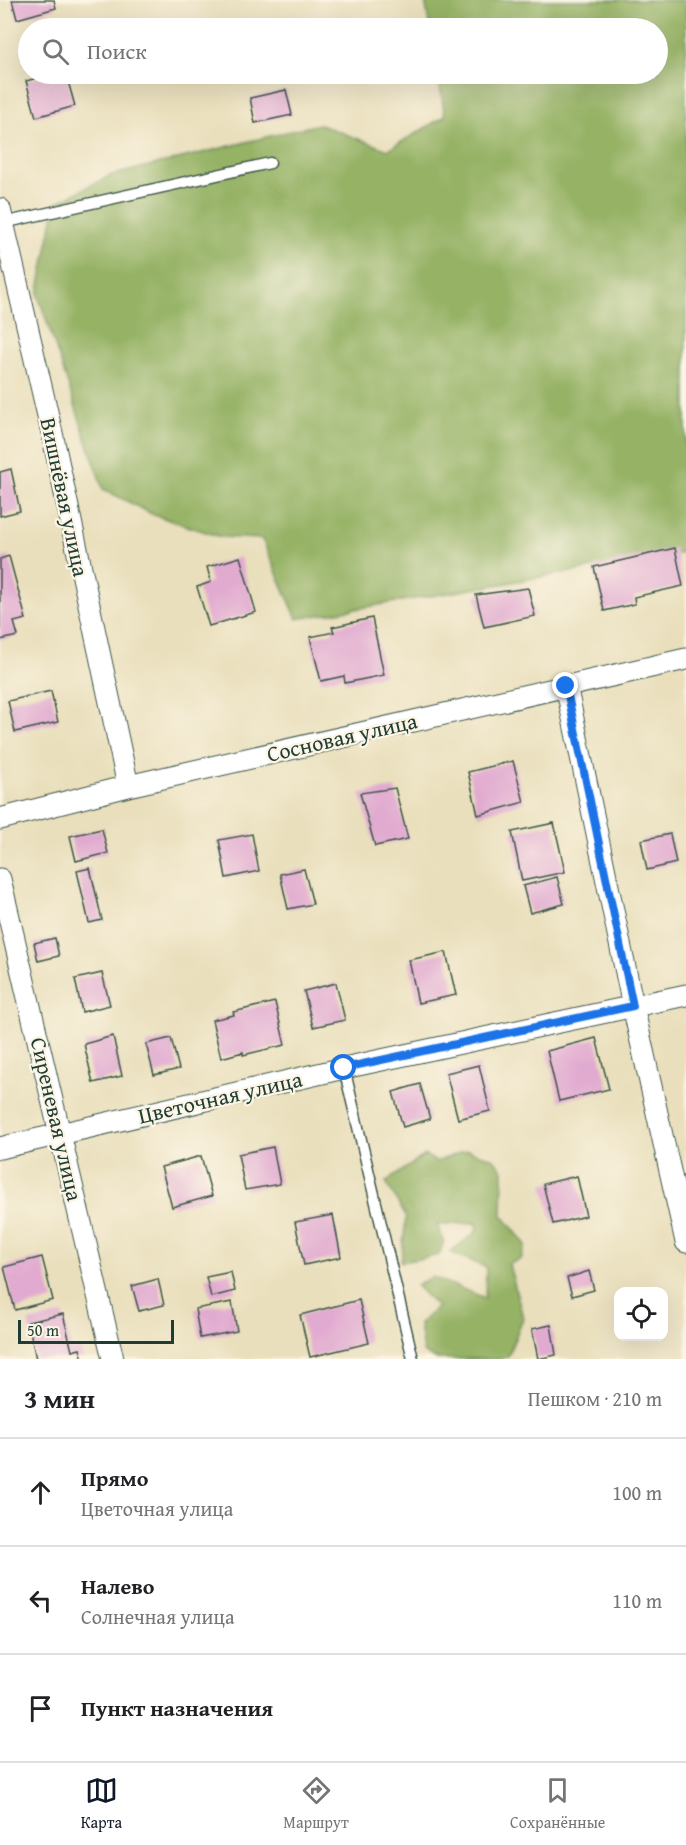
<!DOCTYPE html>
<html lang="ru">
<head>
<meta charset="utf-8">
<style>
	:root { --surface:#fff; --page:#f2f2f2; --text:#202124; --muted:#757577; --line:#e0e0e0; --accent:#111827 }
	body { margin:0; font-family:"Gentium Book Plus",serif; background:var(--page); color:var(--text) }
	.controls { position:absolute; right:18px; bottom:18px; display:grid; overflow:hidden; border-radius:12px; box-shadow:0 6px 24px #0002 }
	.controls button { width:54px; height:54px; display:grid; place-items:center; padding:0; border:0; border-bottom:2px solid var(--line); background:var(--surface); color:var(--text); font:30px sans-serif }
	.scale { position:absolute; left:18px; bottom:15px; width:156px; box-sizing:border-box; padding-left:6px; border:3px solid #1f3d34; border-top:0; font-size:16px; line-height:21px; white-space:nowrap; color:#1f3d34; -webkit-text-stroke:4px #fcf5e5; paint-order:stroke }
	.stop { position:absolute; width:18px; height:18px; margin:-14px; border:4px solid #1a73e8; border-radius:50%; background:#fff }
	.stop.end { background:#1a73e8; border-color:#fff; box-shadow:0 2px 6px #0008 }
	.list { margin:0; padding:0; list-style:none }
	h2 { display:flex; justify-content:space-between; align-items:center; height:78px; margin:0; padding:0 24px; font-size:26px }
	h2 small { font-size:20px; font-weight:400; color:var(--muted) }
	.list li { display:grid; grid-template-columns:39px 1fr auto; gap:18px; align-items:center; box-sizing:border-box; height:108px; padding:0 24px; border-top:2px solid var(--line) }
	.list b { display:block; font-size:22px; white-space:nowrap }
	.list p { margin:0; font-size:20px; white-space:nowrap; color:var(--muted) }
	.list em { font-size:20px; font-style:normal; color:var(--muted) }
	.icon { flex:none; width:33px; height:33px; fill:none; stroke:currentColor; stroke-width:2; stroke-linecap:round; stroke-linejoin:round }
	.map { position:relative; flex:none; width:686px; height:1359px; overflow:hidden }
	.search { position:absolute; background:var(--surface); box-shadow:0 6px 24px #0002; left:18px; right:18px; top:18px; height:66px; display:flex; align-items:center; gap:15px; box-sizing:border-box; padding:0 21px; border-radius:33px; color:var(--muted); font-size:22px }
	.sheet { height:402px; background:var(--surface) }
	nav { display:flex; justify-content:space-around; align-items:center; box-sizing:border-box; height:84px; border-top:2px solid var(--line); background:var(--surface); font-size:16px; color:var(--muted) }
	nav a { display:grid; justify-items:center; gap:3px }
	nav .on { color:var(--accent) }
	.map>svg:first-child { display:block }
	.forest { fill:#95b265; stroke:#5a784c; stroke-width:1.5 }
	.building { fill:#e1aad0 }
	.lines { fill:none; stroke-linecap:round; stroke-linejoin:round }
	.service-casing { stroke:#3d5548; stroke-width:13 }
	.minor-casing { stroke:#3d5548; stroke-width:23 }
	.service { stroke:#fff; stroke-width:10 }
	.minor { stroke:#fff; stroke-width:21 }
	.route { stroke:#1a73e8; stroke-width:8 }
	.labels { text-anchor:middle; stroke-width:4.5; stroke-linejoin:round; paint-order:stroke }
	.street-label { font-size:22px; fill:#1f3d34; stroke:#fcf5e5 }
</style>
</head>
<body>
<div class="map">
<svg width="686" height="1359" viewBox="0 0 686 1359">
	<rect width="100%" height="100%" fill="#fcf5e5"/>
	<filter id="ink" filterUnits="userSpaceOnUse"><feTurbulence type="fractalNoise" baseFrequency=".0167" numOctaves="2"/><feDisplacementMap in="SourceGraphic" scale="12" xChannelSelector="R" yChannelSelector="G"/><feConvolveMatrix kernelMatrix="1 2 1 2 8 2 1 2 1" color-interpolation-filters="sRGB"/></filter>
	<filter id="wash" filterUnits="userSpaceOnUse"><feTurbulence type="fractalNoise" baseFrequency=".008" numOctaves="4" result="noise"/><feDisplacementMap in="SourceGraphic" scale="24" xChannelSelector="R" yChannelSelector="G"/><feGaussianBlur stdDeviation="1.35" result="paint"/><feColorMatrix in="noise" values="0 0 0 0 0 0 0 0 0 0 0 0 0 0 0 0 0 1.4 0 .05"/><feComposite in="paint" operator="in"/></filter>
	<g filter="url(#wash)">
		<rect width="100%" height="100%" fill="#e9dfbc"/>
		<path class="forest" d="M425,0H686V552L297,619L262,539L221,537L154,515L103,489L38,295L56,203L109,176L319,124L388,150L445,116L438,74H658V28H430Z
			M467,1150L494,1159L503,1171L502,1215L526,1245L521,1259L509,1264L523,1318L508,1356L501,1359H435L423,1352L419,1324L437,1307L416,1285L432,1277L485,1298L486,1267L450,1252L476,1232L477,1223L437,1225L444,1241L439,1255L401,1262L406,1217L386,1182L425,1155L436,1162Z"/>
		<g id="blocks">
			<path class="building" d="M12,0H54L56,8L17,19Z
				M52,74H66L75,106L36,117L26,81Z
				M286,90L292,115L255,123L250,98Z
				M11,469L20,511L0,516V472Z
				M675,548L683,586L634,597L635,604L604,611L594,567Z
				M9,556L26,619L14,622L18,636L0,640V559Z
				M240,557L256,612L209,626L197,587L211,582L207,567Z
				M528,588L535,616L484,627L476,595Z
				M372,618L384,675L345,683L344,676L321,681L310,637L334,632L332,627Z
				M51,691L58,722L15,732L8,701Z
				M513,761L524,802L478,815L468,772Z
				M395,788L408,839L375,846L360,793Z
				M554,823L565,872L522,881L512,832Z
				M102,829L108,853L76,861L70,836Z
				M252,834L259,871L226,878L219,840Z
				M670,834L676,863L647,870L641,840Z
				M90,868L102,920L89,923L77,871Z
				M304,869L313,904L288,909L280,874Z
				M557,877L564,904L530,913L523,886Z
				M55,938L59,956L38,961L34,943Z
				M446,952L456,995L418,1003L409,960Z
				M102,973L110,1005L82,1012L75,979Z
				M336,983L345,1020L313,1027L304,991Z
				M275,1002L285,1045L243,1055V1052L221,1058L212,1020L234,1015L233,1012Z
				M113,1036L122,1076L93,1083L84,1044Z
				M171,1038L179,1069L154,1075L146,1044Z
				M596,1038L609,1089L559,1101L547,1051Z
				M479,1065L490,1111L458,1119L446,1073Z
				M420,1084L430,1119L403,1127L393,1092Z
				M273,1147L280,1184L245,1190L238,1154Z
				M201,1156L212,1196L172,1207L161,1167Z
				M577,1176L586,1216L553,1224L543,1184Z
				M333,1215L341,1257L304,1265L295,1222Z
				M42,1257L53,1300L15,1310L4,1267Z
				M589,1271L594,1290L572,1296L567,1278Z
				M231,1272L235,1291L211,1297L206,1277Z
				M158,1279L164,1305L139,1311L132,1286Z
				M359,1300L369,1343L310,1357L300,1315Z
				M232,1302L237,1331L200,1338L195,1309Z
				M63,1314L72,1351L80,1349L83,1359H36L28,1322Z
				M551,1325L556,1355L538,1359L532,1329Z"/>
		</g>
	</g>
	<g filter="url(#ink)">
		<use href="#blocks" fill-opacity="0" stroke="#3d5548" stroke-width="1.5"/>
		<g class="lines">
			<g class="service-casing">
				<path id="service" d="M3,223L270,163
					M344,1068L413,1359"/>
			</g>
			<g class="minor-casing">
				<path id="minor" d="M0,209L52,433L128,786
					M566,685L633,1006L686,1242
					M0,819L128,786L686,659
					M0,879L113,1359
					M0,1148L344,1068L686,995"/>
			</g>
			<use href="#service" class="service"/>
			<use href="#minor" class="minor"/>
		</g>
	</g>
	<g class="lines" filter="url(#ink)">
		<path class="route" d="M344,1068L633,1006L566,686"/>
	</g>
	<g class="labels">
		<g class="street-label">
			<text transform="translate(65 497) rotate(78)" y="8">Вишнёвая улица</text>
			<text transform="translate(342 737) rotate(-13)" y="8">Сосновая улица</text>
			<text transform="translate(220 1097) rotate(-13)" y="8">Цветочная улица</text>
			<text transform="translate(57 1119) rotate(77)" y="8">Сиреневая улица</text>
		</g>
	</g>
</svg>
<div class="controls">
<button><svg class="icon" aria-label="locate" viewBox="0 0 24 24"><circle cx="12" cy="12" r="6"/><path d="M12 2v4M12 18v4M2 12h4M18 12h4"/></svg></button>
</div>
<div class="scale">50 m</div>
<div class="stop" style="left:344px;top:1068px"></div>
<div class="stop end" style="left:566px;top:686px"></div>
<div class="search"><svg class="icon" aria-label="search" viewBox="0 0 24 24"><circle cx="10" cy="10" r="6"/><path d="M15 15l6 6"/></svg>Поиск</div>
</div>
<section class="sheet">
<h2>3 мин<small>Пешком · 210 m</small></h2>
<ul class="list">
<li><svg class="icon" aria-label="ahead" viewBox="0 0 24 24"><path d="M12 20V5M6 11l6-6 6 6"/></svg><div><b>Прямо</b><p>Цветочная улица</p></div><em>100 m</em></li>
<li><svg class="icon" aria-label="left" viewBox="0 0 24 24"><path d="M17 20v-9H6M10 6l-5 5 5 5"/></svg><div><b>Налево</b><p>Солнечная улица</p></div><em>110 m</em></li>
<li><svg class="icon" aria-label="arrive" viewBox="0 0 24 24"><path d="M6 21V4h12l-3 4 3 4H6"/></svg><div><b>Пункт назначения</b></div></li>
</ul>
</section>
<nav>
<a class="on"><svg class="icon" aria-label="map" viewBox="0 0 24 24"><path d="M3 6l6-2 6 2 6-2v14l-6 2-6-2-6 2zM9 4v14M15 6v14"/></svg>Карта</a>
<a><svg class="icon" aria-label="directions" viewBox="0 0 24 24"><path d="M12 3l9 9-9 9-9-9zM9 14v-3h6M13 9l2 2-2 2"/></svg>Маршрут</a>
<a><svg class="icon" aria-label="saved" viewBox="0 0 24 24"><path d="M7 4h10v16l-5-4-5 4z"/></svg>Сохранённые</a>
</nav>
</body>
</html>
